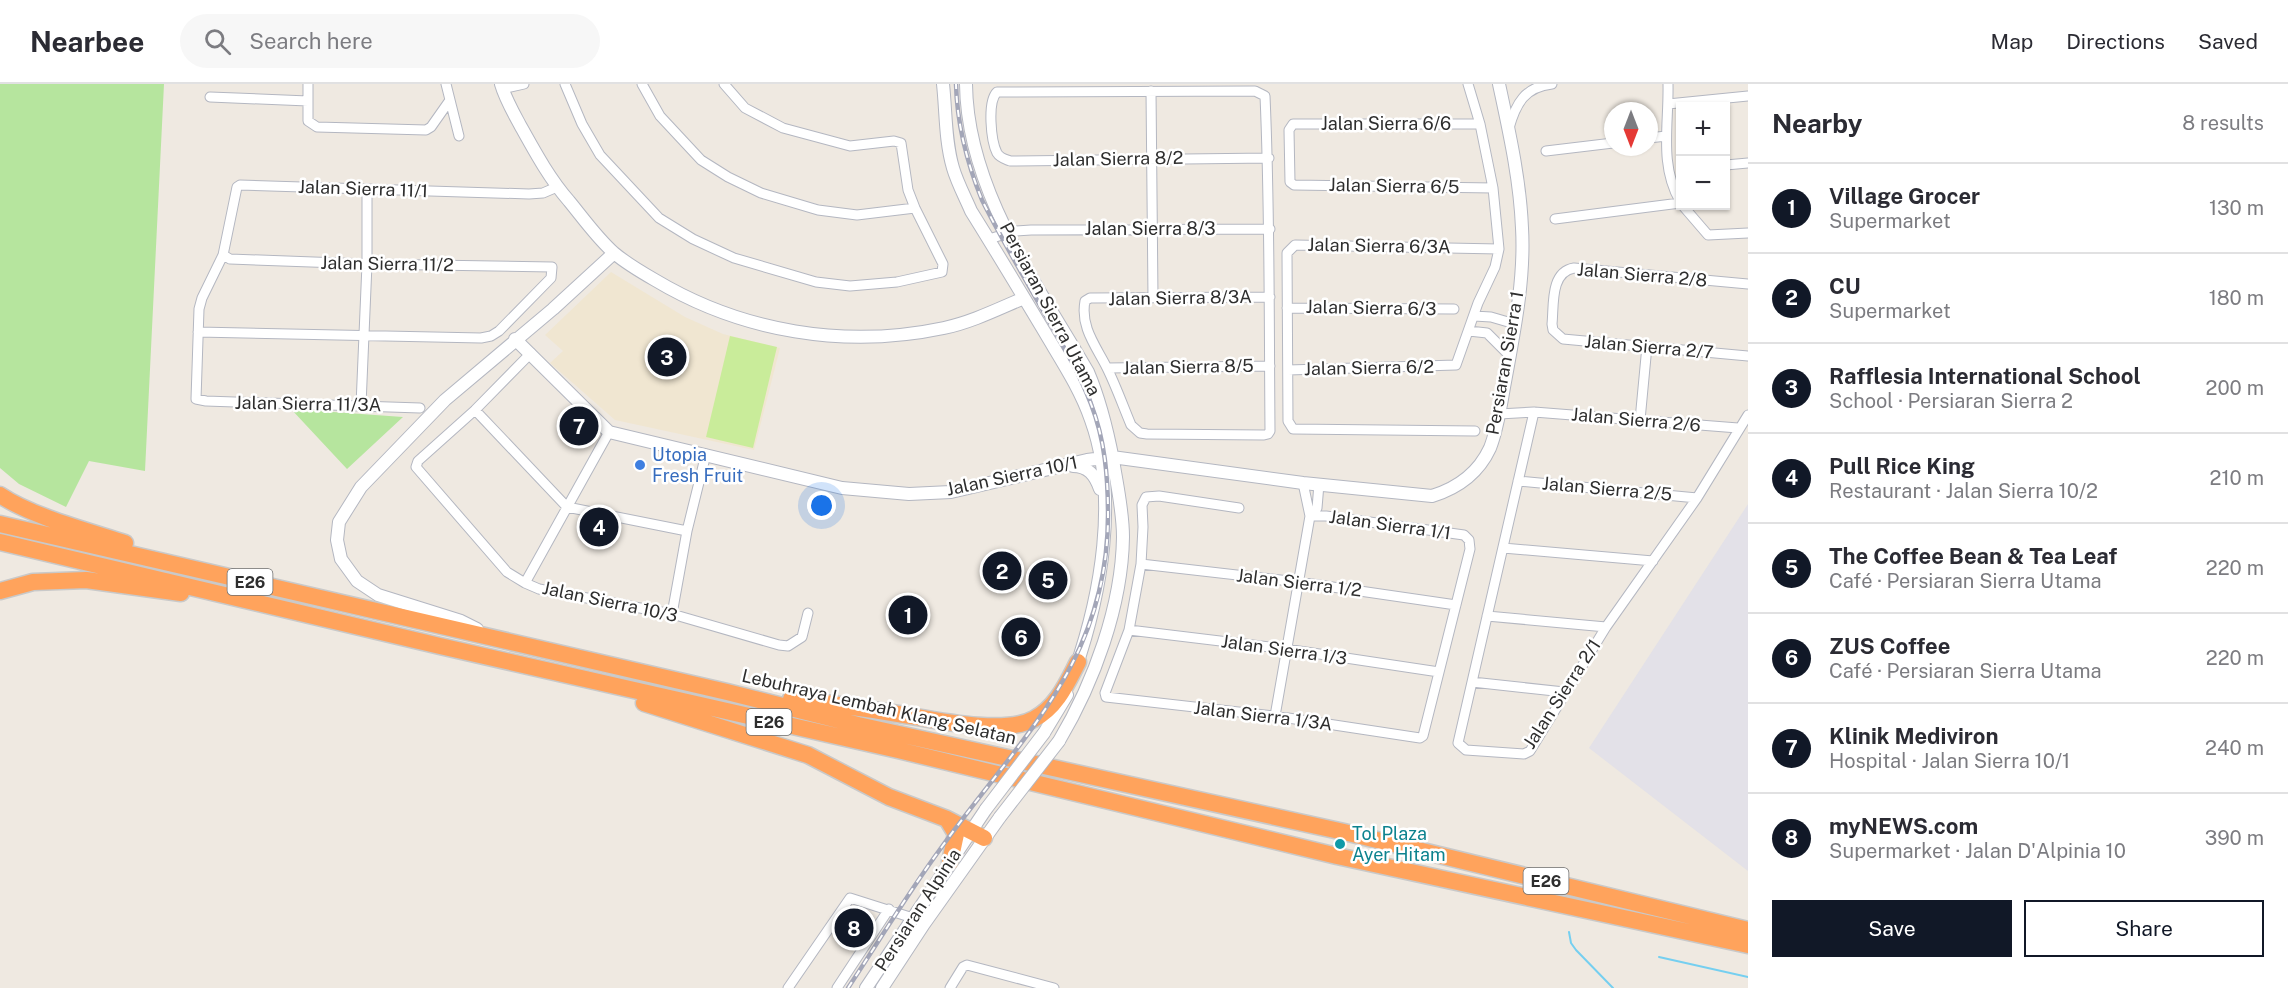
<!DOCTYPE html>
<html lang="en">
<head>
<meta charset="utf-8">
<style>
	:root { --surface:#fff; --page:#f7f7f7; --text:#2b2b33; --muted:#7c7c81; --line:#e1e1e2; --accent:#111827 }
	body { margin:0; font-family:"Public Sans",sans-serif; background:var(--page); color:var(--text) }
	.controls { position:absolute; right:18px; top:18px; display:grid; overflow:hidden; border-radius:0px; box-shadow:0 2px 4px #0004 }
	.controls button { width:54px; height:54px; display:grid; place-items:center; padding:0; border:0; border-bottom:2px solid var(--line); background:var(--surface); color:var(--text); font:30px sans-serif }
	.compass { position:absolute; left:1604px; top:18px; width:54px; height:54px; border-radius:50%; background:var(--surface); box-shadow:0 2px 4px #0004; rotate:180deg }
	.you { position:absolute; left:822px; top:422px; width:21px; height:21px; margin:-15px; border:4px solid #fff; border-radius:50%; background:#1a73e8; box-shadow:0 0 0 9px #1a73e833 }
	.badge { display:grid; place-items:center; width:39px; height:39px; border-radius:50%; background:var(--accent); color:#fff; font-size:20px; font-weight:700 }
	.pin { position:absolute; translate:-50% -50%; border:3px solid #fff; box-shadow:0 2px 6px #0006 }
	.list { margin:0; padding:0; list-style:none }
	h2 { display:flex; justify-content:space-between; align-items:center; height:78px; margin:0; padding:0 24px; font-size:26px }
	h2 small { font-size:20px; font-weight:400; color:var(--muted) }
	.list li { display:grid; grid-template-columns:39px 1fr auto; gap:18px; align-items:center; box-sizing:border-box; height:90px; padding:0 24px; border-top:2px solid var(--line) }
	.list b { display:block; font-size:22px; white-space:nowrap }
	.list p { margin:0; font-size:20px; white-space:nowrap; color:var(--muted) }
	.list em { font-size:20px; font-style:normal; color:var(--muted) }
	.actions { display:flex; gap:12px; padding:18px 24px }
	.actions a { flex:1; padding:14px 0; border:2px solid var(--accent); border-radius:0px; text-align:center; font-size:21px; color:var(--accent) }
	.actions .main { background:var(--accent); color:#fff }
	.icon { flex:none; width:33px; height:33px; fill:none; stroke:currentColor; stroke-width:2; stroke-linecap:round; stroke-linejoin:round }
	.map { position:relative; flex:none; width:1748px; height:904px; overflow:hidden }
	header { display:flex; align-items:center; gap:36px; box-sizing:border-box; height:84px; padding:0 30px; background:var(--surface); border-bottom:2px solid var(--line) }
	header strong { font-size:28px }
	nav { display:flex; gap:33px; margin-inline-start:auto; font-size:21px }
	.search { width:420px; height:54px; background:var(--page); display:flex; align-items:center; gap:15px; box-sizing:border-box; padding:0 21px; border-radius:33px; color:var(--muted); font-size:22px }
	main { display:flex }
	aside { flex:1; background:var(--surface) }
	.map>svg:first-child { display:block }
	.industrial { fill:#e3e1e8 }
	.education { fill:#f0e6d1 }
	.green { fill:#b6e59e }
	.pitch { fill:#c9ec9a }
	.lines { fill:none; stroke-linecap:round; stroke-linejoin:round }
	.stream { stroke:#75cff0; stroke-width:2 }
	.street-casing { stroke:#b4b7c1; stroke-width:11 }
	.secondary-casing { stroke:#b4b7c1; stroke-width:14 }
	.highway-casing { stroke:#c9c9c9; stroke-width:19 }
	.street { stroke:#fff; stroke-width:9 }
	.secondary { stroke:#fff; stroke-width:12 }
	.highway { stroke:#ffa35c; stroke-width:16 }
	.rail-casing { stroke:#a3a6b8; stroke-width:4.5 }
	.rail { stroke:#fff; stroke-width:2; stroke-dasharray:7; stroke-linecap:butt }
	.secondary-bridge-casing { stroke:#b4b7c1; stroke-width:14; stroke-linecap:butt }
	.secondary-bridge { stroke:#fff; stroke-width:12 }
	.shop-dot { fill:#3f7fe0; stroke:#fff; stroke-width:2 }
	.culture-dot { fill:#0f9aa8; stroke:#fff; stroke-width:2 }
	.labels { text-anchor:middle; stroke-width:5; stroke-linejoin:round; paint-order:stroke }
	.shield { fill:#fff; stroke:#6d6d6d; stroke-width:1.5 }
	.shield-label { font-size:16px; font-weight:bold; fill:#2e2e2e }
	.street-label { font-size:18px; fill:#2e2e2e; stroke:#fff }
	.shop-label { font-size:18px; fill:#366cbe; stroke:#fff; text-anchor:start }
	.culture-label { font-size:18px; fill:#0d838f; stroke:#fff; text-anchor:start }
</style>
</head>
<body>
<header>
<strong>Nearbee</strong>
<div class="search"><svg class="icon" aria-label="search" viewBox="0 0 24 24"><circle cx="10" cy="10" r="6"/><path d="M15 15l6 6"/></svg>Search here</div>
<nav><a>Map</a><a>Directions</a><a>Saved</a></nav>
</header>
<main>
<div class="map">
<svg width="1748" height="904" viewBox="0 0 1748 904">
	<rect width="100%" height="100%" fill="#efe9e1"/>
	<path class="industrial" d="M1748,420V787L1589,664Z"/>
	<path class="education" d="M611,188L685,233L723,250L780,264L754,366L615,336L550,279L563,267L545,251Z"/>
	<path class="green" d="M0,0H164L145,387L89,377L66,423L19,400L0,384Z
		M291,325L403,333L347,385Z"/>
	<path class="pitch" d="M730,252L777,263L753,364L706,353Z"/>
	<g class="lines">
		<path class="stream" d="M1569,848L1571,859L1576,866L1613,904
			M1659,873L1748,893"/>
		<g class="street-casing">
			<path id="street" d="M308,0V37L317,43L426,46L431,43L450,16
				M446,0L459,52
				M565,0L582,40L600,71L659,134L693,155L734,174L816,198L850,202L897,198L942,188L943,180L915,124L908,106L901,59L894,57L850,62L783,44L745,24L724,0
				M642,0L660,32L701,76L728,93L761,109L818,126L857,131L915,124
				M1668,0C1669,40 1659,81 1680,117
				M502,5L524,0
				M1151,7L1153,214
				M210,13L308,17
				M1668,20L1748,12
				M1480,40H1293L1289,46L1290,98L1294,101L1493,104
				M1509,44C1516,19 1525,3 1552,0
				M1649,54L1666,52
				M1546,67L1613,59
				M1269,74L1010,77C1005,75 1000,74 997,69C991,57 987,18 997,8L1255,7L1265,12C1270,124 1269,235 1270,347L1268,350L1264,351L1147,350L1140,349L1131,341C1123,322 1116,302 1107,284C1096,262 1080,243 1085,217L1090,214L1270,213
				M1726,81L1748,79
				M1683,122L1708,151L1748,149
				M1555,135L1680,119
				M989,155L1015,147L1031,146L1270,145
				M1748,200L1574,184C1550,188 1554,221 1552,240L1553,246L1563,255L1748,272
				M1287,224L1454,225
				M1474,232L1491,233L1515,240
				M1469,247L1487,249L1510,272
				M198,248L481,254L491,252L499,247L551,194L552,183L367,180L230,175L223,171
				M531,269L475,326L418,377L416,383L507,488L525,499L539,505L672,530L779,561L788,562L802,553L808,529
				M1107,284L1270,282
				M1288,286L1456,281L1478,219L1495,183L1499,165L1493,104L1480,40L1468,0
				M361,321L367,180V105
				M420,324L206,317L196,315L199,225L202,214L223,171L237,103L240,101L529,110L543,109L557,103
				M475,326L567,423L687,447
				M1534,328L1458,659L1466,666L1524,670L1530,667L1606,543L1697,414L1748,331
				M1499,330L1534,328L1738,344
				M1640,336L1647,262
				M1475,347L1293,345L1288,337L1287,169L1295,161L1499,165
				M1518,397L1697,414
				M1239,424L1159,412L1146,413L1142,421L1143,443L1141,480L1129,546L1105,609L1106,613L1275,632L1420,654L1423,652L1470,465L1469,456L1464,451L1326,432H1310
				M1310,432L1317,424L1319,400
				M1503,464L1653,477
				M1141,480L1298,498L1456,521
				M525,499L609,348
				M672,530L687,447L706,370
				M1487,532L1606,543
				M1129,546L1286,565L1439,588
				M1472,598L1564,608
				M1275,632L1310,432L1303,399
				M788,904L850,814L913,834
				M837,904L889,825
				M950,904L963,883L967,881L1054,904"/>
		</g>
		<g class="secondary-casing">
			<path id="secondary" d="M501,0C505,14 513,28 520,41C535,68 549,94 569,117C583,134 597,154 614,169C626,179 641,188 655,196C742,248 845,265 944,244C972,238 998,225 1024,214
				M943,0C946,27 945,57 953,84C957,98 965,113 971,127C996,167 1020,207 1044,247C1061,276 1080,304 1091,336C1119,413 1101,511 1075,586
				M966,0C967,105 1037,200 1088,288C1100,316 1107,345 1113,376C1117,401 1123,427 1123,453C1122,522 1094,598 1059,657
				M515,255L609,348L842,404L909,410L951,408L1087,376L1112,373L1303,399L1432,412C1458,404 1478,390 1490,364C1498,344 1501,319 1505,298C1514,248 1525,195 1522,144C1520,95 1509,47 1499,0
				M1073,382C1088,382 1095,391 1100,405
				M477,545L461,537L378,511L357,497L341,475L337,456L339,438L361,403L445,316L553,225L614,169
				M1044,649L1067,611
				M866,904L986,725
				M882,904L924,840L1000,733"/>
		</g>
		<g class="highway-casing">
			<path id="highway" d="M0,411C31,432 88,447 125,459
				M0,440L727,608L858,641L1344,748L1748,846
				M0,458L440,562L898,666L1337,772L1748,861
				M0,507L33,498L86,496L181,509
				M791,615C822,618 854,623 886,628C923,633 1001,653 1034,635C1057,623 1067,599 1078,578
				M644,619L808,671L889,713L947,735L984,754
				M947,735L956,750L950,778"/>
		</g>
		<use href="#street" class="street"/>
		<use href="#secondary" class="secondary"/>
		<use href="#highway" class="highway"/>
		<g class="rail-casing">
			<path id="rail" d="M848,904C879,857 908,809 941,764C1020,654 1108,578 1108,431C1108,393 1105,356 1091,320C1080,291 1065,265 1050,239C1027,198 1003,158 982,116C967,79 957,40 956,0"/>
		</g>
		<use href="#rail" class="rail"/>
		<g class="secondary-bridge-casing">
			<path id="secondary-bridge" d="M986,725L1044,649
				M1000,733L1059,657"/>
		</g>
		<use href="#secondary-bridge" class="secondary-bridge"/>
	</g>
	<circle class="shop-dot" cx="640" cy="381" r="6"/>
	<circle class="culture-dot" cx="1340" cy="760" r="6"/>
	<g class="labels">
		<g class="shield">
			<rect x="227.5" y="485" width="45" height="26" rx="4.5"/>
			<rect x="746.5" y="625" width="45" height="26" rx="4.5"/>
			<rect x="1523.5" y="784" width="45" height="26" rx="4.5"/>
		</g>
		<g class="shield-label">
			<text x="250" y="504">E26</text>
			<text x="769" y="644">E26</text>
			<text x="1546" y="803">E26</text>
		</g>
		<g class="street-label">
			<text x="1386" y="46">Jalan Sierra 6/6</text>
			<text transform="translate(1118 75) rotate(-1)" y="6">Jalan Sierra 8/2</text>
			<text transform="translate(1394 102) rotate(1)" y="6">Jalan Sierra 6/5</text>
			<text transform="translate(363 105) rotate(2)" y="6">Jalan Sierra 11/1</text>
			<text x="1150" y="151">Jalan Sierra 8/3</text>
			<text transform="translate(1379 162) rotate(1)" y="6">Jalan Sierra 6/3A</text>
			<text transform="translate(387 180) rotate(1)" y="6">Jalan Sierra 11/2</text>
			<text transform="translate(1642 191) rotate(5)" y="6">Jalan Sierra 2/8</text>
			<text transform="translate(1180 214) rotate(-1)" y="6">Jalan Sierra 8/3A</text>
			<text transform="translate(1371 224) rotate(1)" y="6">Jalan Sierra 6/3</text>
			<text transform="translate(1050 225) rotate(62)" y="6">Persiaran Sierra Utama</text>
			<text transform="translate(1649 263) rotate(5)" y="6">Jalan Sierra 2/7</text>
			<text transform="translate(1505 279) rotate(-80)" y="6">Persiaran Sierra 1</text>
			<text transform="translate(1188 283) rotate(-1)" y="6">Jalan Sierra 8/5</text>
			<text transform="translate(1369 284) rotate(-1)" y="6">Jalan Sierra 6/2</text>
			<text transform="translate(308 320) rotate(1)" y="6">Jalan Sierra 11/3A</text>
			<text transform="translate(1636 336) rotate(5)" y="6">Jalan Sierra 2/6</text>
			<text transform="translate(1012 392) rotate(-12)" y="6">Jalan Sierra 10/1</text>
			<text transform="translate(1607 405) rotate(5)" y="6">Jalan Sierra 2/5</text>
			<text transform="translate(1390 441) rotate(8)" y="6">Jalan Sierra 1/1</text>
			<text transform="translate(1299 499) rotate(7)" y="6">Jalan Sierra 1/2</text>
			<text transform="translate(610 518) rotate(12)" y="6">Jalan Sierra 10/3</text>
			<text transform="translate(1284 566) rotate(8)" y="6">Jalan Sierra 1/3</text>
			<text transform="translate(1562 610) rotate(-57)" y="6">Jalan Sierra 2/1</text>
			<text transform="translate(879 623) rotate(13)" y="6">Lebuhraya Lembah Klang Selatan</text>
			<text transform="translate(1263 632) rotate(7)" y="6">Jalan Sierra 1/3A</text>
			<text transform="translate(918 826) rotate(-57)" y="6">Persiaran Alpinia</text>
		</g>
		<g class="shop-label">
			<text x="652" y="377">Utopia<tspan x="652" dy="21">Fresh Fruit</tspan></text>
		</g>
		<g class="culture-label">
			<text x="1352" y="756">Tol Plaza<tspan x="1352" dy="21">Ayer Hitam</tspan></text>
		</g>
	</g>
</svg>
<div class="controls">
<button>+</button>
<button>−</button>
</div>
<svg class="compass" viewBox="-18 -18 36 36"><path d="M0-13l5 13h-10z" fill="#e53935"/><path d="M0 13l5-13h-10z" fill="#7c7c81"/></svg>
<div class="you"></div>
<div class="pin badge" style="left:908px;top:531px">1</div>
<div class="pin badge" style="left:1002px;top:487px">2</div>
<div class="pin badge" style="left:667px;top:273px">3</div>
<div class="pin badge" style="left:599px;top:443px">4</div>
<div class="pin badge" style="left:1048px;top:496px">5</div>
<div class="pin badge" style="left:1021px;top:553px">6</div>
<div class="pin badge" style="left:579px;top:342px">7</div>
<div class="pin badge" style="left:854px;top:844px">8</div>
</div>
<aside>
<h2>Nearby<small>8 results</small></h2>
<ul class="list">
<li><span class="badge">1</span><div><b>Village Grocer</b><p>Supermarket</p></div><em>130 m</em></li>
<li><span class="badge">2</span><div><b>CU</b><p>Supermarket</p></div><em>180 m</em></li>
<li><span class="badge">3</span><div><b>Rafflesia International School</b><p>School · Persiaran Sierra 2</p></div><em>200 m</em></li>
<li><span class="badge">4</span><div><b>Pull Rice King</b><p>Restaurant · Jalan Sierra 10/2</p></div><em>210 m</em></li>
<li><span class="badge">5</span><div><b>The Coffee Bean &amp; Tea Leaf</b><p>Café · Persiaran Sierra Utama</p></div><em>220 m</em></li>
<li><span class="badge">6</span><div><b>ZUS Coffee</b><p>Café · Persiaran Sierra Utama</p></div><em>220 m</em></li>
<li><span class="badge">7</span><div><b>Klinik Mediviron</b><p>Hospital · Jalan Sierra 10/1</p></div><em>240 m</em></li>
<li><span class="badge">8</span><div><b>myNEWS.com</b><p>Supermarket · Jalan D'Alpinia 10</p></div><em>390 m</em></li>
</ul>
<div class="actions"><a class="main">Save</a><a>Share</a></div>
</aside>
</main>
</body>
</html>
